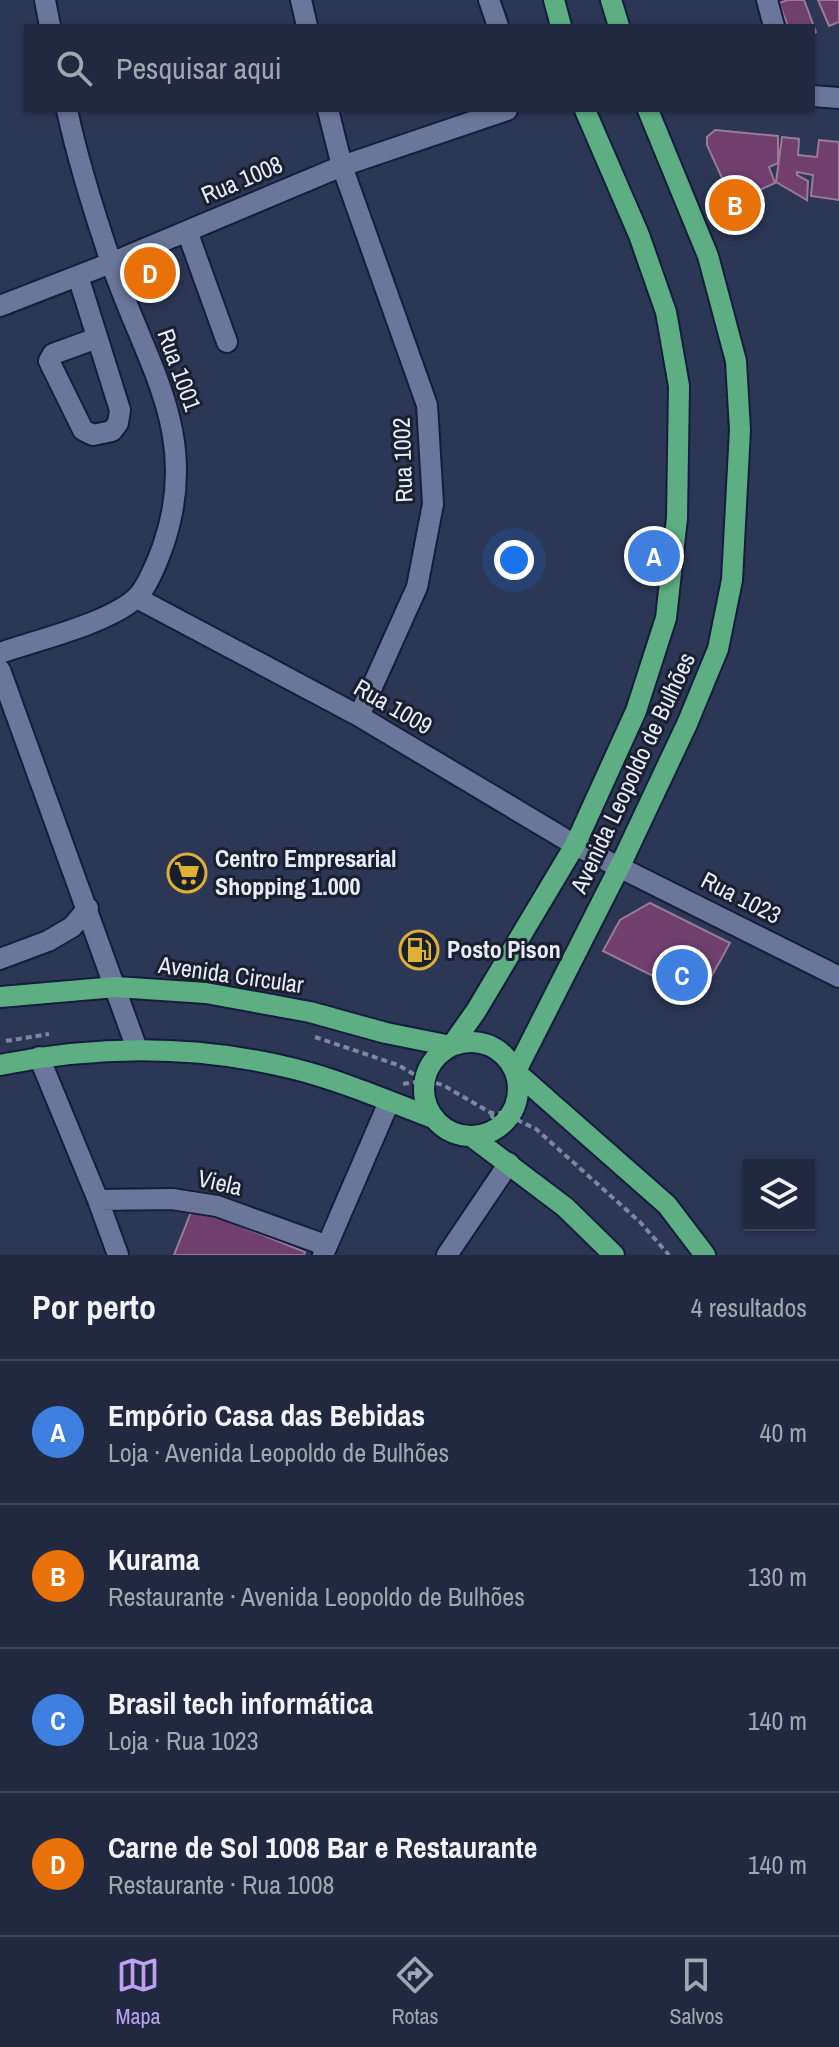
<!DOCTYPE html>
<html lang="pt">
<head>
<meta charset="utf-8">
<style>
	:root { --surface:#212940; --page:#2d354b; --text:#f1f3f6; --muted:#a2a6b1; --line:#3e4559; --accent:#bca0f2 }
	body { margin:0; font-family:"Archivo Narrow",sans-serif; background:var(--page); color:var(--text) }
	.controls { position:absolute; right:24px; bottom:24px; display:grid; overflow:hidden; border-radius:0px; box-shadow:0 2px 6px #0004 }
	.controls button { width:72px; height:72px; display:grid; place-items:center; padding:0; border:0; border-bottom:2px solid var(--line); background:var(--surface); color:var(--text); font:40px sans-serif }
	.you { position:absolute; left:514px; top:560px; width:28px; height:28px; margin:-20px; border:6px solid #fff; border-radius:50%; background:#1a73e8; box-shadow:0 0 0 12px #1a73e833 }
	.badge { display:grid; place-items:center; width:52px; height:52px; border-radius:50%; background:var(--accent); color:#fff; font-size:26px; font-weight:700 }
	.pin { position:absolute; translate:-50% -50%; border:4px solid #fff; box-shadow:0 2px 8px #0006 }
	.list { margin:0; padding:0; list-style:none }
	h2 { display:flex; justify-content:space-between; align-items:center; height:104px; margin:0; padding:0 32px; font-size:34px }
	h2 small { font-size:26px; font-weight:400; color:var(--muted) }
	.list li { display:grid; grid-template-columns:52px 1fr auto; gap:24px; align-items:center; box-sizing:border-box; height:144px; padding:0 32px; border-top:2px solid var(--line) }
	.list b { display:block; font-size:30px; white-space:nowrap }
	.list p { margin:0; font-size:26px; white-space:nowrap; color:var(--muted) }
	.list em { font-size:26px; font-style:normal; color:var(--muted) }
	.icon { flex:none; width:44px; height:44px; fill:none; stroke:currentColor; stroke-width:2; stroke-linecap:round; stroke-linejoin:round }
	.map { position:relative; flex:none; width:839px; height:1255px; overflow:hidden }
	.search { position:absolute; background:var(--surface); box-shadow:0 2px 6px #0004; left:24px; right:24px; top:24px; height:88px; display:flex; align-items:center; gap:20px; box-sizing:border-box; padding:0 28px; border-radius:0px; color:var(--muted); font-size:30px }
	.sheet { height:680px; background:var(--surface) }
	nav { display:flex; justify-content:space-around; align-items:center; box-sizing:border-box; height:112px; border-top:2px solid var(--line); background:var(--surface); font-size:22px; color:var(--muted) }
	nav a { display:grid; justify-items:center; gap:4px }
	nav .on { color:var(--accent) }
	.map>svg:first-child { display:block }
	.building { fill:#703f6e; stroke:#997a97; stroke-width:2 }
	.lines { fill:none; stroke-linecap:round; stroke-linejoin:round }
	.minor-casing { stroke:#141d3b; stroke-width:24 }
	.major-casing { stroke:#141d3b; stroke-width:24 }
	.path { stroke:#7e879f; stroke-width:4; stroke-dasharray:6 4; stroke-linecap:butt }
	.minor { stroke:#6a779b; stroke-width:20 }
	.major { stroke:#5daf83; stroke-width:20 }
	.labels { text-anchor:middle; stroke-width:6; stroke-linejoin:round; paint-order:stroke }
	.street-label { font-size:24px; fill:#e7edfd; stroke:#1a1f2d }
	.poi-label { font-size:24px; font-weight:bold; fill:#e7edfd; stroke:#1a1f2d; text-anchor:start }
</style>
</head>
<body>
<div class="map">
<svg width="839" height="1255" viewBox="0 0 839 1255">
	<rect width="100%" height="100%" fill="#2c3756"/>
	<path class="building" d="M788,0H804L816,32L813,34V26H788L779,3Z
		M818,0H839V22L829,26Z
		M715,130L778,136V163L769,167L775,183L733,202L707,145V137Z
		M782,137L799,139L798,155L817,157L819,140L839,142V200L811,196L813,175L797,172V175L808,181L807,200L776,182Z
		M650,903L730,943L699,999L603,951L620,920Z
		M193,1207L305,1252L304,1255H174Z"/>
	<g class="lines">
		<g class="minor-casing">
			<path id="minor" d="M45,0L50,26
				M301,0L307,26
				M489,0L498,26
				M767,0L774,26
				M813,96L839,98
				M328,110L342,166L427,405L433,504L417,587L359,716
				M187,231L227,342
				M78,276L120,410L118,423L112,431L93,435L83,430L49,361L53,354L97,338
				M0,306L111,263L342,166L507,110
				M137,598L359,716L575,845L839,977
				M0,653C37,640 106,624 135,599C146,590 158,560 163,546C202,434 145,363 111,262C94,212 78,161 67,110
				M0,670L137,1049
				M0,959L48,941L72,927L88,908
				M39,1057L98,1200L118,1255
				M98,1200L172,1199L217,1206L325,1245
				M323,1255L389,1102
				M447,1255L509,1163"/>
		</g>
		<g class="major-casing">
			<path id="major" d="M554,0L561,26
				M611,0L619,26
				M0,997L116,987L206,993L310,1012L386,1033L451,1046
				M424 1089a47 47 0 1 1 94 0a47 47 0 1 1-94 0Z
				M452,1045L476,1011L575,845L636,711L666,618L677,518L679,386L666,312L639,235L585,110
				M0,1065C98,1045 198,1045 295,1069C342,1081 388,1101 433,1118
				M516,1071L620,866L687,724L718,649L732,580L740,430L736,361L708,256L648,110
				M517,1073L667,1205L705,1255
				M471,1136L565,1207L614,1255"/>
		</g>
		<path class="path" d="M315,1037L398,1065L424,1080L443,1085L491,1113H503L536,1129L640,1222L669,1255
			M6,1041L49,1034
			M403,1084L422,1081
			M491,1113L497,1129"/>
		<use href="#minor" class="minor"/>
		<use href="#major" class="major"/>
	</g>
	<defs>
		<g id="supermarket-ring" transform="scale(2)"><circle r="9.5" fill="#1a1f2d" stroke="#ddb133" stroke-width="1.5"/><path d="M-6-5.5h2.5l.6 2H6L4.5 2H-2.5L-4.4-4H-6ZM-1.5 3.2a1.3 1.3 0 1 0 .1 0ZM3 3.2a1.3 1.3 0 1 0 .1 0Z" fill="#ddb133"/></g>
		<g id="fuel-ring" transform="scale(2)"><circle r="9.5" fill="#1a1f2d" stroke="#ddb133" stroke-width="1.5"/><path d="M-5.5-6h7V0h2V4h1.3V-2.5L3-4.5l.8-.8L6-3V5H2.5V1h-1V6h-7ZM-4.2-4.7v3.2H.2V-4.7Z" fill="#ddb133"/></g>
	</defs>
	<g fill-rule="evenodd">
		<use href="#supermarket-ring" x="187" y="873"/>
		<use href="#fuel-ring" x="419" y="950"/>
	</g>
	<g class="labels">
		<g class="street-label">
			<text transform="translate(242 180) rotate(-23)" y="8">Rua 1008</text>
			<text transform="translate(179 370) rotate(70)" y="8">Rua 1001</text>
			<text transform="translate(403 460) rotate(-92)" y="8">Rua 1002</text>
			<text transform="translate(393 707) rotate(30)" y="8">Rua 1009</text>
			<text transform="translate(633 773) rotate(-65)" y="8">Avenida Leopoldo de Bulhões</text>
			<text transform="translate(741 898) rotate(27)" y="8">Rua 1023</text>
			<text transform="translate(231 975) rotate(8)" y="8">Avenida Circular</text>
			<text transform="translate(220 1183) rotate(13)" y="8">Viela</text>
		</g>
		<g class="poi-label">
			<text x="215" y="867">Centro Empresarial<tspan x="215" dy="28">Shopping 1.000</tspan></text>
			<text x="447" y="958">Posto Pison</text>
		</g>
	</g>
</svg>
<div class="controls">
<button><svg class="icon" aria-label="layers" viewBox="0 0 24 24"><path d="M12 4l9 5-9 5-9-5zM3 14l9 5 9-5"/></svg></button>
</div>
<div class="you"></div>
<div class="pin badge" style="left:654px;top:556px;background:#3f7fe0">A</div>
<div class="pin badge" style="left:735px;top:205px;background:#e8710a">B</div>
<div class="pin badge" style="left:682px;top:975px;background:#3f7fe0">C</div>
<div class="pin badge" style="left:150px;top:273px;background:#e8710a">D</div>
<div class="search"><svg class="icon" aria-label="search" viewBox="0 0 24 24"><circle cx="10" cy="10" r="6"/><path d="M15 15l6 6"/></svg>Pesquisar aqui</div>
</div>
<section class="sheet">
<h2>Por perto<small>4 resultados</small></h2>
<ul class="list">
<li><span class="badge" style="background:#3f7fe0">A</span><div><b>Empório Casa das Bebidas</b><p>Loja · Avenida Leopoldo de Bulhões</p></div><em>40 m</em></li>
<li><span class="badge" style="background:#e8710a">B</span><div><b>Kurama</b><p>Restaurante · Avenida Leopoldo de Bulhões</p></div><em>130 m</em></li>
<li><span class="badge" style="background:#3f7fe0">C</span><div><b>Brasil tech informática</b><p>Loja · Rua 1023</p></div><em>140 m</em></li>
<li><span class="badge" style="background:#e8710a">D</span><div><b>Carne de Sol 1008 Bar e Restaurante</b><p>Restaurante · Rua 1008</p></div><em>140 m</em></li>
</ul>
</section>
<nav>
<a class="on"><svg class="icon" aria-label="map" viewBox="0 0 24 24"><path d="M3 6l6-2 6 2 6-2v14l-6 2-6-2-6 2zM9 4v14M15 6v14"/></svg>Mapa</a>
<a><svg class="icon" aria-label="directions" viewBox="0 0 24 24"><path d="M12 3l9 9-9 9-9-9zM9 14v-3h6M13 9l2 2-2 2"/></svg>Rotas</a>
<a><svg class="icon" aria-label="saved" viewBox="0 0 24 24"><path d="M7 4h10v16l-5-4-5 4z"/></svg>Salvos</a>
</nav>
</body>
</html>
